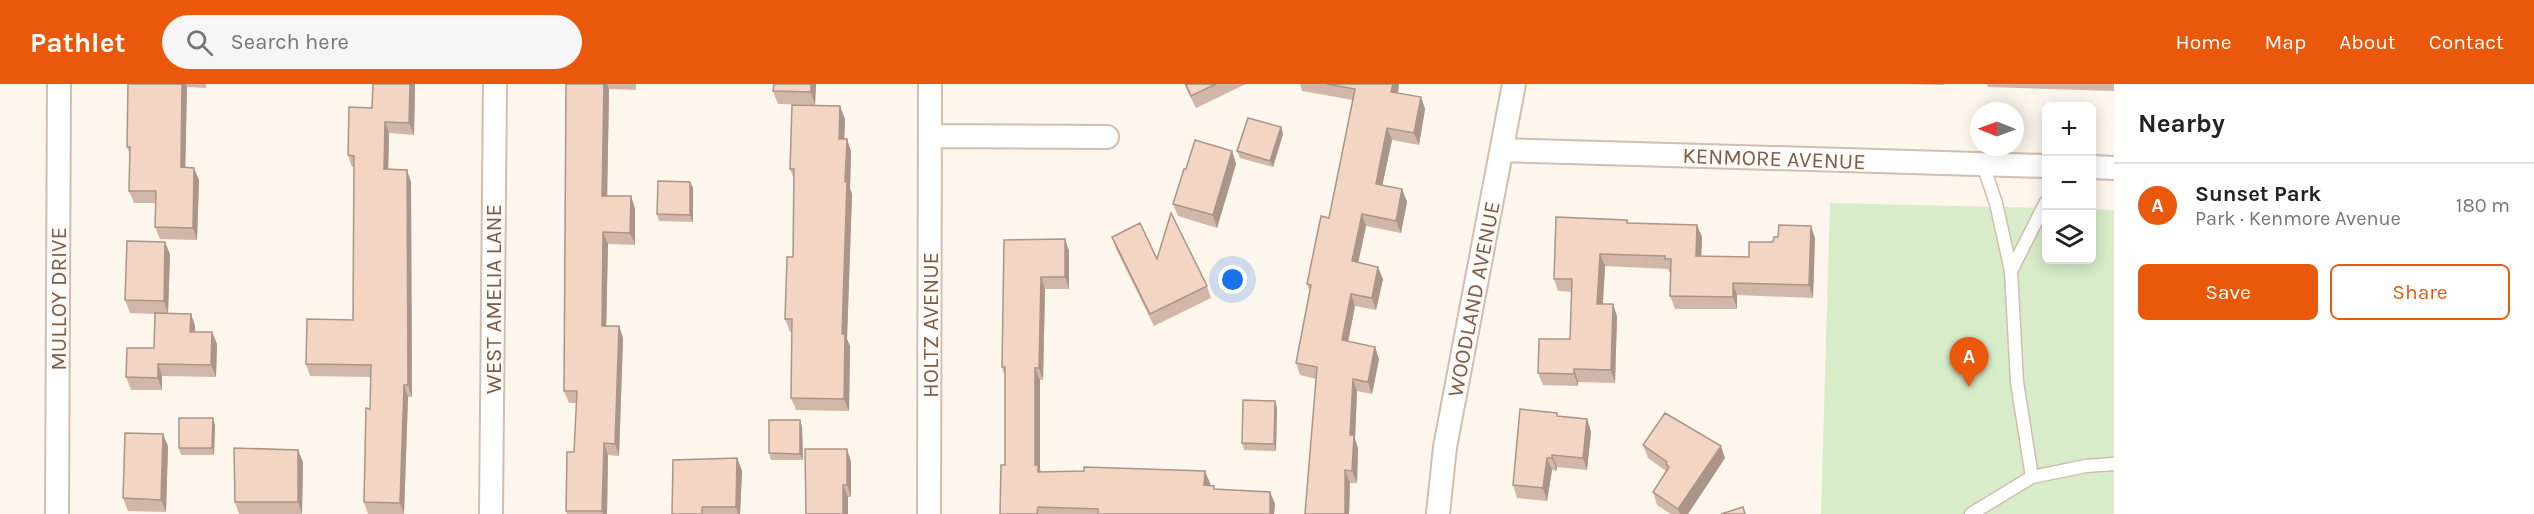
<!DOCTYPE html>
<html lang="en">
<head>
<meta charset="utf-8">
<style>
	:root { --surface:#fff; --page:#f6f6f6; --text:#222; --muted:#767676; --line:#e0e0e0; --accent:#ea580c }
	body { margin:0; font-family:Karla,sans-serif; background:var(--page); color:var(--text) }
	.controls { position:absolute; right:18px; top:18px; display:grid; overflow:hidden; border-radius:9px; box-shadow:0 3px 15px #0003 }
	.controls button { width:54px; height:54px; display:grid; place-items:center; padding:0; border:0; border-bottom:2px solid var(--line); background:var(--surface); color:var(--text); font:30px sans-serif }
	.compass { position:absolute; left:1970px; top:18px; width:54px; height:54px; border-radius:50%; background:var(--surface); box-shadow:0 3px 15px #0003; rotate:271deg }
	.you { position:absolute; left:1233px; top:196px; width:21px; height:21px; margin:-15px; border:4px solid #fff; border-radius:50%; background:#1a73e8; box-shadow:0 0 0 9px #1a73e833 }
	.badge { display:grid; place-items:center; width:39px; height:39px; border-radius:50%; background:var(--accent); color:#fff; font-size:20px; font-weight:700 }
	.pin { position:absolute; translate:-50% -50px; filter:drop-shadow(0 2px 3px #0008) }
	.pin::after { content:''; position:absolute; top:32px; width:21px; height:18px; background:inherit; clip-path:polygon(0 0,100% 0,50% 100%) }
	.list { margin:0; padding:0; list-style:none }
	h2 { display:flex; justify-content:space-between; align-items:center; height:78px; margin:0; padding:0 24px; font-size:26px }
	h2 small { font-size:20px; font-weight:400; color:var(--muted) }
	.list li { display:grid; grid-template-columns:39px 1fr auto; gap:18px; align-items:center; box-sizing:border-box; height:84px; padding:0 24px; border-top:2px solid var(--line) }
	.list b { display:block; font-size:22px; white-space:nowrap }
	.list p { margin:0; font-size:20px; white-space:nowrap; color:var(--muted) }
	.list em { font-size:20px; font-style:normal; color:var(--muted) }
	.actions { display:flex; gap:12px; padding:18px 24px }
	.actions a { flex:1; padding:14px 0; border:2px solid var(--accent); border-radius:9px; text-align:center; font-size:21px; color:var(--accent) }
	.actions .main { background:var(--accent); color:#fff }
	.icon { flex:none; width:33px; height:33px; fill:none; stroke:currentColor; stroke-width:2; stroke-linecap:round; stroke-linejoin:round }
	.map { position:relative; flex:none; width:2114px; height:430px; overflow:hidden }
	header { display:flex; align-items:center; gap:36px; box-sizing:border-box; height:84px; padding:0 30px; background:var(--accent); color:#fff }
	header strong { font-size:28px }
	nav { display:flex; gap:33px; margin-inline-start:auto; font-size:21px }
	.search { width:420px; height:54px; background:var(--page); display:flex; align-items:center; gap:15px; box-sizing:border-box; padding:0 21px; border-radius:33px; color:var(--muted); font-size:22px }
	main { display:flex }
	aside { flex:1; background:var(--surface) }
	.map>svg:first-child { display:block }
	.green { fill:#d8ecc9 }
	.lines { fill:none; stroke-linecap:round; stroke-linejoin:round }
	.lane-casing { stroke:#d1beb0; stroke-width:15 }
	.street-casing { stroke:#d1beb0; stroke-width:26 }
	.lane { stroke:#fff; stroke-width:12 }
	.street { stroke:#fff; stroke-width:22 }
	.wall { fill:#d1b7a8 }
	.shaded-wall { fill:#aa9588 }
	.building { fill:#f3d5c3; stroke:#aa9588; stroke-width:1.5 }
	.labels { text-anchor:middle; stroke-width:4.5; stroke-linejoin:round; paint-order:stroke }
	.street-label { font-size:22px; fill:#7a5c4d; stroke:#fffaf3 }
</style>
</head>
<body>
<header>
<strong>Pathlet</strong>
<div class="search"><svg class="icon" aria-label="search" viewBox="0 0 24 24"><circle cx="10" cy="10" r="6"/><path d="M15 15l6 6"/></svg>Search here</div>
<nav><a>Home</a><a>Map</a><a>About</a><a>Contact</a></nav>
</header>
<main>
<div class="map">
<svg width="2114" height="430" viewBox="0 0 2114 430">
	<rect width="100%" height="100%" fill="#fdf6ec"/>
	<path class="green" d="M1830,119L2046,124V176H2092V125L2114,126V430H1821Z"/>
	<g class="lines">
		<g class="lane-casing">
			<path id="lane" d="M1983,81L1996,119L2011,187L2017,298L2032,393
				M2011,187L2046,118
				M1971,430L2032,393L2086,382L2114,380"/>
		</g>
		<g class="street-casing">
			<path id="street" d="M930,52L1107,53
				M1502,66L2046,82
				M2092,83L2114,84
				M57,430L59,0
				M491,430L495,0
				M929,430L930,0
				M1438,430L1445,363L1514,0"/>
		</g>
		<use href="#lane" class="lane"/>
		<use href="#street" class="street"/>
	</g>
	<path class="wall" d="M128,0H206V4L187,3L185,84L199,96L197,156L160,155L155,143L156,119H134L129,107L130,71L127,63Z
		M415,0L414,51L389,49L388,85L411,98L412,313H408L404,430H368L364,418L370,325V293L310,292L306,280L353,236L354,83H352L348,71L372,24Z
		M566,0H636V6L609,5L607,112L635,124V161L608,160L606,242H619L623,254L619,372L608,371L607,430H567L566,427L574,368L577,319H569L564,307Z
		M816,0L815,21L778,20L773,7Z
		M1184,0H1246L1196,24Z
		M1300,0H1399L1398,9L1421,13L1425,25L1419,61L1392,56L1382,101L1402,105L1407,118L1401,149L1366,142L1358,179L1383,195L1376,226L1355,222L1348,258L1375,263L1379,275L1372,310L1357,307L1355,355L1358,364L1357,399H1350L1349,430L1316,295L1300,291L1296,279L1310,209L1307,200L1329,134L1353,16L1302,7Z
		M1907,0H1944V1Z
		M1987,0H2114V7L1988,3Z
		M845,35L844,55L851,67L850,105L852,110L847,255L850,262L849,327L796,326L791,314L792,248H790L785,235L793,173L794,95L790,85Z
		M1283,50L1273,83L1240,74L1237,67Z
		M1232,67L1236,80L1217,144L1178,132L1173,120L1186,85Z
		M690,98L693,104V138L659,137L657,130Z
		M1628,139L1702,153L1701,172L1749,173L1773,158L1815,154L1813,214L1737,211V225H1675L1670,212L1671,188H1669L1668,185L1605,182L1603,220L1617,232L1615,299L1578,298V302L1543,301L1538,289L1570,255L1572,208L1558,207L1554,195Z
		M1112,153L1207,202L1211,214L1154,242L1116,165Z
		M1065,155L1069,167V205H1045L1043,296H1040V387L1210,399L1209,401L1215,405L1270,408L1275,420L1274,430H1000L1005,381V293L1002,283L1004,156Z
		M170,170L168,229L191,230L195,242V248H212L217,260L216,293L162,292V306H131L126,293L154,264L155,230L130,229L125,216Z
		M1277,324L1276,367L1244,366L1242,359Z
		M1558,332L1587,335L1591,348L1587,386L1557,383V387L1552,386L1547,417L1517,414L1513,401Z
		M800,336L802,343L803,376H771L769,369Z
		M215,341L214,371H181L179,364Z
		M1643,361L1725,374L1688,430H1671L1657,421L1653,408L1666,387L1648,374Z
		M168,362L166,428L128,427L123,414Z
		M847,365L851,378V413H848L806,430Z
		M737,374L742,387L740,430H672Z
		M303,378L302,430H239L235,418Z"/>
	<path class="shaded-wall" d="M182,0H186L187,3L185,96L181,83Z
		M410,0H415L414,51L409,39Z
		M604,0H607L609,5L607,124L602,112Z
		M811,0H816L815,21L811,8Z
		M1393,0H1399L1396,20L1391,8Z
		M1421,13L1425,25L1419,61L1414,49Z
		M840,22L845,35L844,67L839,55Z
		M385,38L389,49L388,97L384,85Z
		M1281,43L1283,50L1273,83L1270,77Z
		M1387,44L1392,56L1380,112L1376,100Z
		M847,55L851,67L850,105L852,110L847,255L850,262L849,327L844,315L842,250Z
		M1232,67L1236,80L1217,144L1213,131Z
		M194,84L199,96L197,156L193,144Z
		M407,86L411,98L412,313L408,301Z
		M690,98L693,104V138L690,131Z
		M1402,105L1407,118L1401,149L1396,137Z
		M631,112L635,124V161L630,149Z
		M1362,130L1366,142L1356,189L1352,177Z
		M1697,141L1702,153L1701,184L1696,172Z
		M1811,142L1815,154L1813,214L1809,201Z
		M603,148L608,160L606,254L602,242Z
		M1065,155L1069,167V205L1065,193Z
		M165,158L170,170L168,230L164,217Z
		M1600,170L1605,182L1602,232L1597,220Z
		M1378,183L1383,195L1376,226L1372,214Z
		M1041,193L1045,205L1043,296L1039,284Z
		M1733,199L1737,211V225L1733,213Z
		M1351,210L1355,222L1346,268L1342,256Z
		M1613,220L1617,232L1615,299L1611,286Z
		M191,230L195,242V260L190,248Z
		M619,242L623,254L619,372L615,360Z
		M212,248L217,260L216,293L211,281Z
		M1375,263L1379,275L1372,310L1368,298Z
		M158,280L162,292V306L158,294Z
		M1035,284L1040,296V385L1043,394L1035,381Z
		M1574,285L1578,298V302L1574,290Z
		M1353,295L1357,307L1355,355L1358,364L1357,399L1352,387L1350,351Z
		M404,301L408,313L404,430L400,419Z
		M1275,317L1277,324L1276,367L1274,360Z
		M213,334L215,341L214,371L212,364Z
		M1587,335L1591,348L1587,386L1583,374Z
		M800,336L802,343L803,376L800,370Z
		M163,350L168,362L166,428L161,416Z
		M604,359L608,371L607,430H603L602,427Z
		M1721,362L1725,374L1688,430H1680L1678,425Z
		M847,365L851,378V413L847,401Z
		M298,366L303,378L302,430L298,418Z
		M1552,371L1557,383V387L1552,374Z
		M737,374L742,387L740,430H738L736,423Z
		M1547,374L1552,386L1547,417L1543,404Z
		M1345,386L1350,399L1349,430H1345Z
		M1205,387L1210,399L1209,413L1204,401Z
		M843,401L848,413V430H843Z
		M1270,408L1275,420L1274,430H1270Z"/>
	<path class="building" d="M128,0H182L181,83L194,84L193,144L155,143L156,107H129L130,63H127Z
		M373,0H410L409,39L385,38L384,85L407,86L408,301H404L400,419L364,418L366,324L370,325L371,281L306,280L307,235L353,236L354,72L348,71L349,23L372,24Z
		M566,0H604L602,112H631L630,149L603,148L602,242H619L615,360L604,359L602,427H566L567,368H574L577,307H564Z
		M774,0H811V8L773,7Z
		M1186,0H1216L1191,12Z
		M1327,0H1393L1391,8L1421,13L1414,49L1387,44L1376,100L1402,105L1396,137L1362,130L1352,177L1378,183L1372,214L1351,210L1342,256L1375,263L1368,298L1353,295L1350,351H1354L1352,387L1345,386V430H1305L1317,283L1296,279L1311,201L1307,200L1321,132L1329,134L1355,5Z
		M792,21L840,22L839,55H847L845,98H847L842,250H845L844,315L791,314L792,235H785L787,173H793L794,85H790Z
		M1248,34L1281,43L1270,77L1237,67Z
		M1195,56L1232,67L1213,131L1173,120L1184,85H1186Z
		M658,97L690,98V131L657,130Z
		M1171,129L1207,202L1150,230L1112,153L1140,139L1157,175Z
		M1556,133L1627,136V139L1697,141L1696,172L1749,173V158H1773L1774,153H1778L1779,141L1811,142L1809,201L1733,199V213L1670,212L1671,175H1665V172L1600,170L1597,220H1613L1611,286L1574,285V290L1538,289L1539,255H1570L1572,195H1554Z
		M1065,155V193H1041L1039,284H1035V381H1038V388L1084,387V383L1205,387L1204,401L1214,402V405L1270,408V430H1098V425L1038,423L1037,430H1000L1001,381H1005V283H1002L1004,156Z
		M127,157L165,158L164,217L125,216Z
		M155,229L191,230L190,248H212L211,281L158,280V294L126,293L127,264H154Z
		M1243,316L1275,317L1274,360L1242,359Z
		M1520,325L1557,329V332L1587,335L1583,374L1552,371V374H1547L1543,404L1513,401Z
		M1665,329L1721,362L1678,425L1653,408L1669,383L1666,380L1667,378L1643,361Z
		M179,334H213L212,364H179Z
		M769,336H800V370L769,369Z
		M125,349L163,350L161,416L123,414Z
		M234,364L298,366V418H235Z
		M805,365H847V401H843V430H806Z
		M737,374L736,423H702V430H672L673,376Z
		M1743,423L1745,430H1721Z"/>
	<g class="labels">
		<g class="street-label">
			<text transform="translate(1774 74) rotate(2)" y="8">KENMORE AVENUE</text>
			<text transform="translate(58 215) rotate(-90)" y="8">MULLOY DRIVE</text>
			<text transform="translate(493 215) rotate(-90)" y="8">WEST AMELIA LANE</text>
			<text transform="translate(1473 215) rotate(-79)" y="8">WOODLAND AVENUE</text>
			<text transform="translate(930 241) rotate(-90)" y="8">HOLTZ AVENUE</text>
		</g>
	</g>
</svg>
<div class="controls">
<button>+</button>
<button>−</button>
<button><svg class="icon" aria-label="layers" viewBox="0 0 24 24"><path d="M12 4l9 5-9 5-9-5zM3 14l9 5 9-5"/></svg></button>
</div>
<svg class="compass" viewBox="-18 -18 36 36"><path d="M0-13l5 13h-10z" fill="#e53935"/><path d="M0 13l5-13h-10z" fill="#767676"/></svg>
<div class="you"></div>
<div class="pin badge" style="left:1969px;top:303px">A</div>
</div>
<aside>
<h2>Nearby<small></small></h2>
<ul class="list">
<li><span class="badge">A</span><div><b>Sunset Park</b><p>Park · Kenmore Avenue</p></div><em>180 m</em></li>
</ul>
<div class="actions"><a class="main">Save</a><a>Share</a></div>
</aside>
</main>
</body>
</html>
